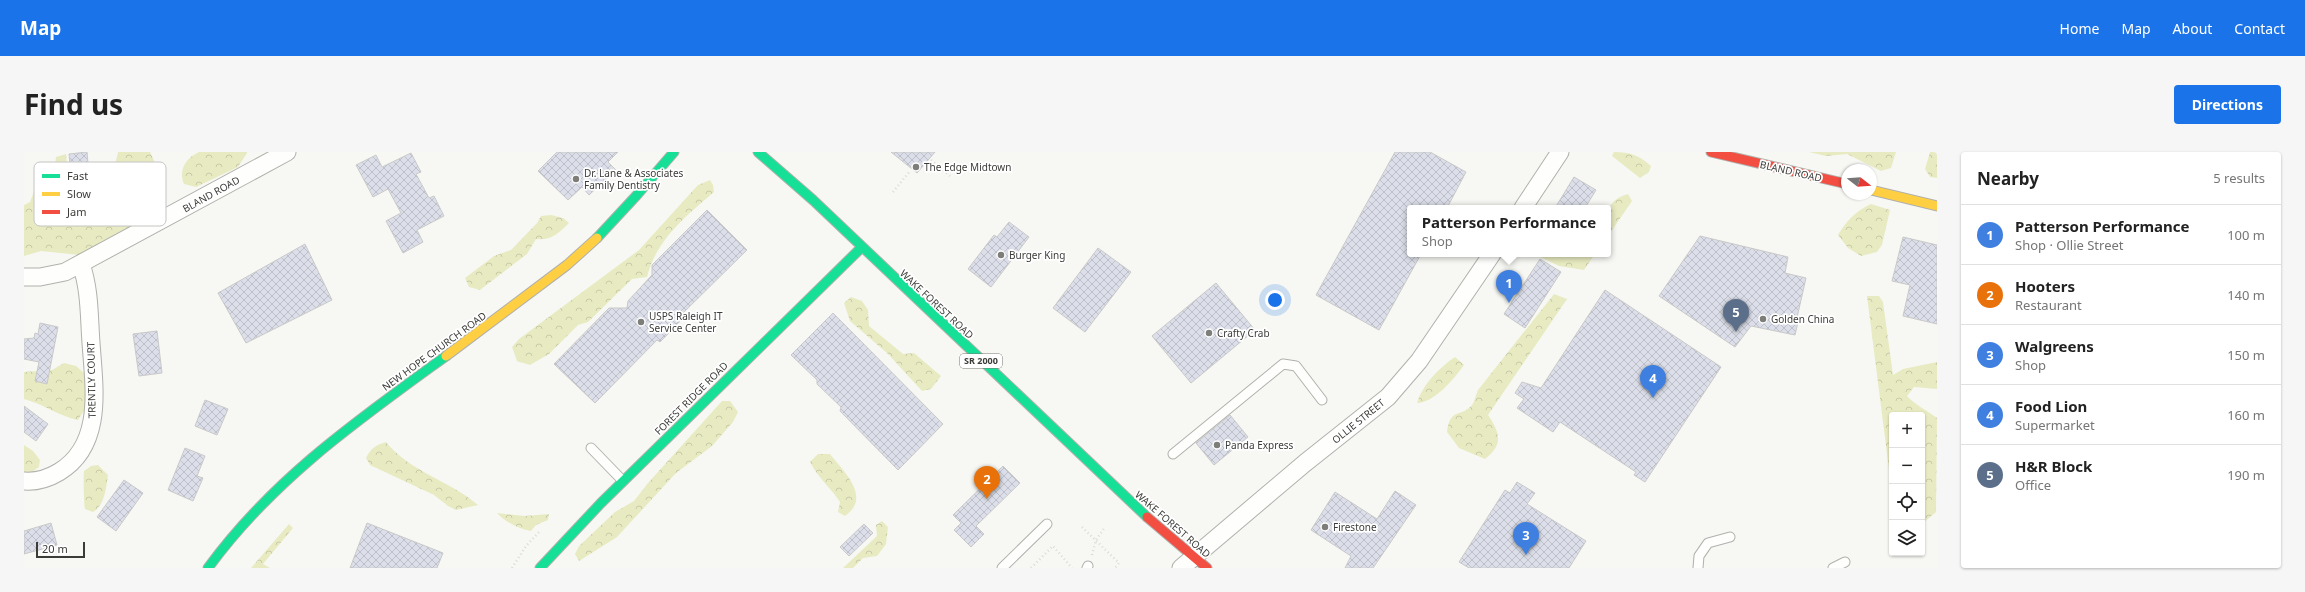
<!DOCTYPE html>
<html lang="en">
<head>
<meta charset="utf-8">
<style>
	:root { --surface:#fff; --page:#f6f6f6; --text:#222; --muted:#767676; --line:#e0e0e0; --accent:#1a73e8 }
	body { margin:0; font-family:"Noto Sans",sans-serif; background:var(--page); color:var(--text) }
	.controls { position:absolute; right:12px; bottom:12px; display:grid; overflow:hidden; border-radius:4px; box-shadow:0 1px 3px #0004 }
	.controls button { width:36px; height:36px; display:grid; place-items:center; padding:0; border:0; border-bottom:1px solid var(--line); background:var(--surface); color:var(--text); font:20px sans-serif }
	.compass { position:absolute; left:1817px; top:12px; width:36px; height:36px; border-radius:50%; background:var(--surface); box-shadow:0 1px 3px #0004; rotate:107deg }
	.scale { position:absolute; left:12px; bottom:10px; width:49px; box-sizing:border-box; padding-left:4px; border:2px solid #3b3b38; border-top:0; font-size:11px; line-height:14px; white-space:nowrap; color:#3b3b38; -webkit-text-stroke:3px #fff; paint-order:stroke }
	.you { position:absolute; left:1251px; top:148px; width:14px; height:14px; margin:-10px; border:3px solid #fff; border-radius:50%; background:#1a73e8; box-shadow:0 0 0 6px #1a73e833 }
	.badge { display:grid; place-items:center; width:26px; height:26px; border-radius:50%; background:var(--accent); color:#fff; font-size:13px; font-weight:700 }
	.pin { position:absolute; translate:-50% -33px; filter:drop-shadow(0 1px 2px #0008) }
	.pin::after { content:''; position:absolute; top:21px; width:14px; height:12px; background:inherit; clip-path:polygon(0 0,100% 0,50% 100%) }
	.popup { position:absolute; left:1383px; top:53px; width:204px; height:52px; box-sizing:border-box; display:grid; place-content:center; border-radius:4px; background:var(--surface); filter:drop-shadow(0 1px 3px #0005); font-size:13px; white-space:nowrap; color:var(--muted) }
	.popup b { font-size:15px; color:var(--text) }
	.popup::after { content:''; position:absolute; left:50%; top:100%; margin-left:-8px; border:8px solid transparent; border-top-color:var(--surface) }
	.list { margin:0; padding:0; list-style:none }
	h2 { display:flex; justify-content:space-between; align-items:center; height:52px; margin:0; padding:0 16px; font-size:17px }
	h2 small { font-size:13px; font-weight:400; color:var(--muted) }
	.list li { display:grid; grid-template-columns:26px 1fr auto; gap:12px; align-items:center; box-sizing:border-box; height:60px; padding:0 16px; border-top:1px solid var(--line) }
	.list b { display:block; font-size:15px; white-space:nowrap }
	.list p { margin:0; font-size:13px; white-space:nowrap; color:var(--muted) }
	.list em { font-size:13px; font-style:normal; color:var(--muted) }
	.icon { flex:none; width:22px; height:22px; fill:none; stroke:currentColor; stroke-width:2; stroke-linecap:round; stroke-linejoin:round }
	.map { position:relative; flex:none; width:1913px; height:416px; overflow:hidden; border-radius:4px }
	header { display:flex; align-items:center; gap:24px; box-sizing:border-box; height:56px; padding:0 20px; background:var(--accent); color:#fff }
	header strong { font-size:19px }
	nav { display:flex; gap:22px; margin-inline-start:auto; font-size:14px }
	.intro { display:flex; align-items:center; justify-content:space-between; box-sizing:border-box; height:96px; padding:0 24px }
	h1 { margin:0; font-size:28px }
	.button { padding:10px 18px; border-radius:4px; background:var(--accent); color:#fff; font-size:14px; font-weight:700 }
	main { display:flex; gap:24px; padding:0 24px }
	aside { flex:1; background:var(--surface); border-radius:4px; box-shadow:0 1px 3px #0004 }
	.map>svg:first-child { display:block }
	.forest { fill:url(#forest-crowns) }
	.building { fill:url(#building-cross-hatch); stroke:#c8c9c8 }
	.lines { fill:none; stroke-linecap:round; stroke-linejoin:round }
	.lane-casing { stroke:#b0b0ad; stroke-width:11 }
	.street-casing { stroke:#b0b0ad; stroke-width:19 }
	.fast-casing { stroke:#b0b0ad; stroke-width:11 }
	.slow-casing { stroke:#b0b0ad; stroke-width:11 }
	.jam-casing { stroke:#b0b0ad; stroke-width:11 }
	.path { stroke:#dadada; stroke-width:2.5; stroke-dasharray:1 3; stroke-linecap:butt }
	.lane { stroke:#fefefd; stroke-width:9 }
	.street { stroke:#fefefd; stroke-width:17 }
	.fast { stroke:#16e098; stroke-width:9 }
	.slow { stroke:#ffcf43; stroke-width:9 }
	.jam { stroke:#f24e42; stroke-width:9 }
	.poi-dot { fill:#7d7d79; stroke:#fff; stroke-width:1.5 }
	.labels { text-anchor:middle; stroke-width:3.5; stroke-linejoin:round; paint-order:stroke }
	.shield { fill:#fff; stroke:#767674; stroke-width:1 }
	.shield-label { font-size:9px; font-weight:bold; fill:#3b3b38 }
	.poi-label { font-size:10px; fill:#3b3b38; stroke:#fff; text-anchor:start }
	.street-label { font-size:10px; fill:#3b3b38; stroke:#fff }
	.key { fill:#fff; stroke:#c4c4c3; stroke-width:1 }
	.key-label { font-size:11px; fill:#3b3b38 }
</style>
</head>
<body>
<header>
<strong>Map</strong>
<nav><a>Home</a><a>Map</a><a>About</a><a>Contact</a></nav>
</header>
<div class="intro"><h1>Find us</h1><a class="button">Directions</a></div>
<main>
<div class="map">
<svg width="1913" height="416" viewBox="0 0 1913 416">
	<defs>
		<pattern id="forest-crowns" width="20" height="18" patternUnits="userSpaceOnUse"><rect width="20" height="18" fill="#e8ebc1"/><path d="M2 6a3 3 0 1 1 6 0M12 15a3 3 0 1 1 6 0" fill="none" stroke="#c8caa7"/></pattern>
		<pattern id="building-cross-hatch" width="8" height="8" patternUnits="userSpaceOnUse"><rect width="8" height="8" fill="#dcdfe9"/><path d="M0 0l8 8M0 8l8-8" fill="none" stroke="#bec0c9"/></pattern>
	</defs>
	<rect width="100%" height="100%" fill="#f7f8f3"/>
	<path class="forest" d="M94,0H126L134,17L126,26L117,25L99,10L81,23L91,48L108,40V51L100,70L110,68L117,70L56,103L17,99L0,104V53L6,50L14,29L31,14L32,5L42,2L44,25H68L70,16L81,17L91,13Z
		M175,0H223V1L214,15L172,35L160,32C154,18 162,6 175,0Z
		M1590,0C1606,0 1615,3 1627,14L1625,20L1616,26L1588,4Z
		M1785,0H1872L1867,16L1857,19L1823,2L1802,4Z
		M1906,0H1913V26L1906,25L1901,17Z
		M686,28L689,33L690,40C662,64 632,88 623,125L608,127L564,170L554,173L525,202L506,213L493,209L488,195L495,187L615,98L674,33Z
		M1604,42L1608,49L1584,84C1584,63 1580,49 1604,42Z
		M1847,52L1866,58L1858,93L1853,100L1837,104L1824,96L1814,83C1822,69 1833,58 1847,52Z
		M527,63L539,66L545,71C535,81 527,89 512,87L503,102L456,138L445,135L441,126L470,104L487,98L513,71L517,64Z
		M1510,102H1571L1560,118L1535,114Z
		M1530,142L1543,147L1464,263C1476,281 1480,292 1461,307L1435,296L1423,280C1426,255 1437,266 1448,253C1451,249 1452,242 1454,238Z
		M1843,144H1855L1859,150L1869,223L1879,217L1913,210V237L1890,235L1883,244C1891,253 1903,258 1913,266L1912,360L1898,372V263H1868V341Z
		M827,145L838,149L844,158L845,174L879,202L890,201L917,224L907,237L898,239L864,202L826,169L820,151Z
		M1431,205L1440,213C1431,226 1410,251 1393,251C1398,233 1416,215 1431,205Z
		M40,211L52,214L66,226L61,257L54,268C35,264 19,252 0,247V220L28,218Z
		M698,249H706L714,260L709,270L688,294L652,321L593,385L555,409L551,402L555,394L591,360L610,349L624,331Z
		M362,290C385,319 426,329 454,353L432,358L424,354L410,343L346,313L342,306C347,296 352,293 362,290Z
		M0,293L9,299L16,308L15,315L4,323L0,322Z
		M794,302H806C820,320 848,345 821,364L814,360L816,350C807,336 794,326 786,310Z
		M74,313L84,323C82,336 81,353 69,360L61,357C60,354 59,324 60,319L67,314Z
		M473,361L501,364L525,362L524,368L512,373L507,379C495,377 481,370 473,361Z
		M858,369L864,375L862,392L853,404L839,406L829,416H819L853,384L852,373Z
		M265,372L269,376L239,412L246,416H227Z"/>
	<path class="building" d="M63,0L65,23L47,24L45,2Z
		M533,0H594L584,10L592,18L565,43L558,35L544,48L514,19Z
		M867,0H911L893,21Z
		M1371,0H1406L1442,20L1423,56H1386V102H1397L1355,178L1292,143Z
		M387,1L397,20L392,22L405,46L410,44L420,64L393,78L399,90L379,101L362,69L377,61L364,37L349,45L332,13L352,3L358,15Z
		M101,13L112,35L94,44L83,23Z
		M1550,25L1572,38L1561,56H1531Z
		M683,58L723,98L659,161L662,164L652,173L647,174L646,180L636,190L633,188L571,251L530,212L585,156H603L604,149L628,123V113Z
		M985,70L1005,85L967,135L944,117L970,83L973,85Z
		M1676,84L1764,105L1761,121L1782,126L1772,170H1774L1771,183L1727,174L1711,195L1635,144Z
		M1879,85L1913,93V172L1879,164L1886,133L1868,129Z
		M281,92L308,148L222,191L194,141Z
		M1074,96L1107,120L1061,180L1029,156Z
		M1516,107L1537,120L1501,176L1480,162Z
		M1192,131L1231,178L1167,231L1128,184Z
		M1581,138L1697,215L1621,330L1610,323L1612,320L1536,270L1529,280L1493,256L1500,247L1491,241L1498,230L1517,236Z
		M809,161L919,272L874,318L816,259L817,255L793,232V228L767,203Z
		M16,171L34,175L23,232L11,229L15,210L0,207V187L10,186L11,181L14,182Z
		M133,179L138,221L115,224L109,182Z
		M181,248L204,257L193,283L171,274Z
		M0,254L24,272L12,289L0,280Z
		M1206,263L1224,285L1190,313L1172,291Z
		M161,296L181,304L173,324L179,326L169,349L144,338Z
		M979,314L996,331L952,374L960,382L947,395L930,378L937,371L929,363Z
		M100,328L119,341L92,379L73,365Z
		M1493,330L1511,341L1503,352L1562,389L1545,416H1445L1435,410L1481,338L1486,341Z
		M1371,339L1392,353L1349,416H1321L1327,404L1287,378L1311,340L1353,367Z
		M27,371L33,393L0,402V379Z
		M343,371L419,401L413,416H326Z
		M840,372L849,381L825,404L816,395Z"/>
	<g class="lines">
		<g class="lane-casing">
			<path id="lane" d="M567,296L599,329
				M1149,302L1259,212L1272,214L1298,248
				M978,416L1023,372
				M1063,416L1064,414
				M1674,416L1675,404L1684,391L1706,385
				M1809,416L1821,410"/>
		</g>
		<g class="street-casing">
			<path id="street" d="M1499,56L1536,0
				M0,125H16L41,120L263,0
				M0,329C12,330 25,326 35,320C80,293 70,235 67,191C65,164 66,138 57,112
				M1157,416L1281,311L1364,245L1395,209L1468,102"/>
		</g>
		<g class="fast-casing">
			<path id="fast" d="M734,0L789,48L1123,365
				M573,86L612,44L650,0
				M184,416C249,327 334,268 422,204
				M516,416L577,351L837,96"/>
		</g>
		<g class="slow-casing">
			<path id="slow" d="M1847,38L1913,54
				M422,204L543,113L573,86"/>
		</g>
		<g class="jam-casing">
			<path id="jam" d="M1687,0L1823,32
				M1123,365L1183,416"/>
		</g>
		<path class="path" d="M907,8L926,24
			M869,40L886,19
			M1058,375L1095,411L1091,416
			M1068,403L1072,388L1081,375
			M488,416L502,394L515,380
			M1007,416L1029,394L1048,416"/>
		<use href="#lane" class="lane"/>
		<use href="#street" class="street"/>
		<use href="#fast" class="fast"/>
		<use href="#slow" class="slow"/>
		<use href="#jam" class="jam"/>
	</g>
	<g class="poi-dot">
		<circle cx="892" cy="15" r="4"/>
		<circle cx="552" cy="27" r="4"/>
		<circle cx="977" cy="103" r="4"/>
		<circle cx="1739" cy="167" r="4"/>
		<circle cx="617" cy="170" r="4"/>
		<circle cx="1185" cy="181" r="4"/>
		<circle cx="1193" cy="293" r="4"/>
		<circle cx="1301" cy="375" r="4"/>
	</g>
	<g class="labels">
		<rect class="shield" x="936" y="202" width="42" height="14" rx="3"/>
		<g class="shield-label">
			<text x="957" y="212">SR 2000</text>
		</g>
		<g class="poi-label">
			<text x="900" y="19">The Edge Midtown</text>
			<text x="560" y="25">Dr. Lane &amp; Associates<tspan x="560" dy="12">Family Dentistry</tspan></text>
			<text x="985" y="107">Burger King</text>
			<text x="625" y="168">USPS Raleigh IT<tspan x="625" dy="12">Service Center</tspan></text>
			<text x="1747" y="171">Golden China</text>
			<text x="1193" y="185">Crafty Crab</text>
			<text x="1201" y="297">Panda Express</text>
			<text x="1309" y="379">Firestone</text>
		</g>
		<g class="street-label">
			<text transform="translate(1767 19) rotate(13)" y="4">BLAND ROAD</text>
			<text transform="translate(187 42) rotate(-29)" y="4">BLAND ROAD</text>
			<text transform="translate(913 152) rotate(43)" y="4">WAKE FOREST ROAD</text>
			<text transform="translate(410 199) rotate(-36)" y="4">NEW HOPE CHURCH ROAD</text>
			<text transform="translate(67 228) rotate(-91)" y="4">TRENTLY COURT</text>
			<text transform="translate(667 246) rotate(-45)" y="4">FOREST RIDGE ROAD</text>
			<text transform="translate(1334 269) rotate(-39)" y="4">OLLIE STREET</text>
			<text transform="translate(1149 372) rotate(41)" y="4">WAKE FOREST ROAD</text>
		</g>
	</g>
	<rect x="10" y="10" width="132" height="64" rx="6" class="key"/>
	<rect x="18" y="22" width="18" height="4" fill="#16e098"/>
	<rect x="18" y="40" width="18" height="4" fill="#ffcf43"/>
	<rect x="18" y="58" width="18" height="4" fill="#f24e42"/>
	<g class="key-label">
		<text x="43" y="28">Fast</text>
		<text x="43" y="46">Slow</text>
		<text x="43" y="64">Jam</text>
	</g>
</svg>
<div class="controls">
<button>+</button>
<button>−</button>
<button><svg class="icon" aria-label="locate" viewBox="0 0 24 24"><circle cx="12" cy="12" r="6"/><path d="M12 2v4M12 18v4M2 12h4M18 12h4"/></svg></button>
<button><svg class="icon" aria-label="layers" viewBox="0 0 24 24"><path d="M12 4l9 5-9 5-9-5zM3 14l9 5 9-5"/></svg></button>
</div>
<svg class="compass" viewBox="-18 -18 36 36"><path d="M0-13l5 13h-10z" fill="#e53935"/><path d="M0 13l5-13h-10z" fill="#767676"/></svg>
<div class="scale">20 m</div>
<div class="you"></div>
<div class="pin badge" style="left:1485px;top:151px;background:#3f7fe0">1</div>
<div class="popup"><b>Patterson Performance</b>Shop</div>
<div class="pin badge" style="left:963px;top:347px;background:#e8710a">2</div>
<div class="pin badge" style="left:1502px;top:403px;background:#3f7fe0">3</div>
<div class="pin badge" style="left:1629px;top:246px;background:#3f7fe0">4</div>
<div class="pin badge" style="left:1712px;top:180px;background:#5c6f8a">5</div>
</div>
<aside>
<h2>Nearby<small>5 results</small></h2>
<ul class="list">
<li><span class="badge" style="background:#3f7fe0">1</span><div><b>Patterson Performance</b><p>Shop · Ollie Street</p></div><em>100 m</em></li>
<li><span class="badge" style="background:#e8710a">2</span><div><b>Hooters</b><p>Restaurant</p></div><em>140 m</em></li>
<li><span class="badge" style="background:#3f7fe0">3</span><div><b>Walgreens</b><p>Shop</p></div><em>150 m</em></li>
<li><span class="badge" style="background:#3f7fe0">4</span><div><b>Food Lion</b><p>Supermarket</p></div><em>160 m</em></li>
<li><span class="badge" style="background:#5c6f8a">5</span><div><b>H&amp;R Block</b><p>Office</p></div><em>190 m</em></li>
</ul>
</aside>
</main>
</body>
</html>
